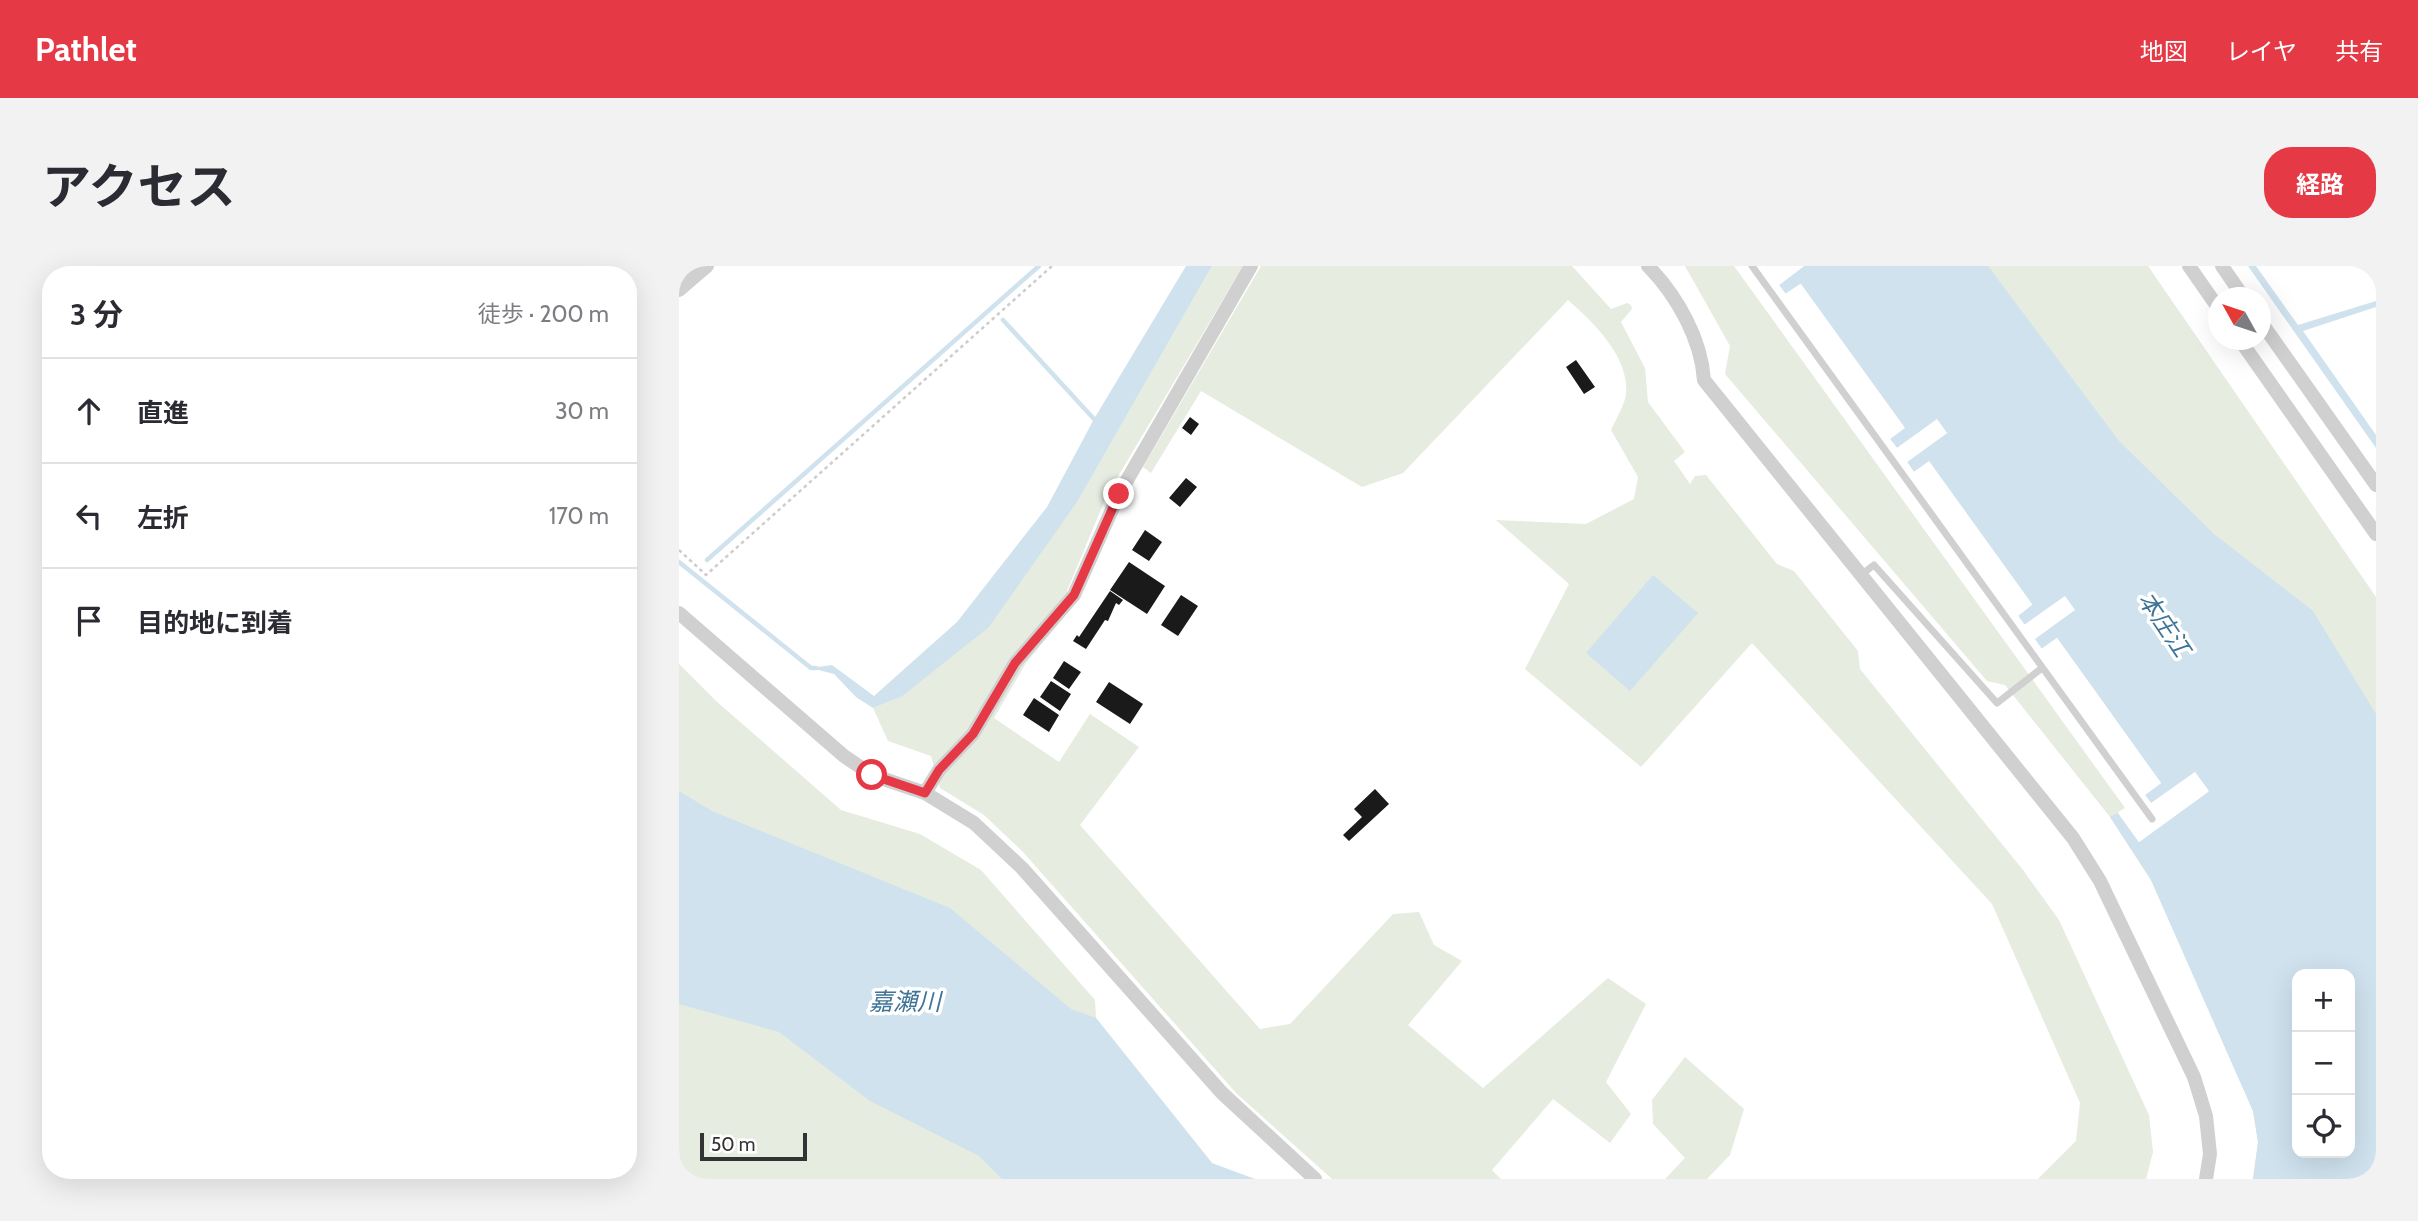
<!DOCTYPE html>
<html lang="ja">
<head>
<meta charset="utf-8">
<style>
	:root { --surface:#fff; --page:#f2f2f3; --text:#2b2b33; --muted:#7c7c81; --line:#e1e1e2; --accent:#e63946 }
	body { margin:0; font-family:Cabin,"Noto Sans JP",sans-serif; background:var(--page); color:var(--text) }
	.controls { position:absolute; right:21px; bottom:21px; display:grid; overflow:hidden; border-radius:14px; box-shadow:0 7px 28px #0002 }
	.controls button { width:63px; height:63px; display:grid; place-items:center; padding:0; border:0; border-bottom:2px solid var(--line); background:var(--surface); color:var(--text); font:35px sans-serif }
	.compass { position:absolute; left:1529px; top:21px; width:63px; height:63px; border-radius:50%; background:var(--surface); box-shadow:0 7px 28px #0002; rotate:310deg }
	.scale { position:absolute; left:21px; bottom:18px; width:107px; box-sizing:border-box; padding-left:7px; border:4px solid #333; border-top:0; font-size:19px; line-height:24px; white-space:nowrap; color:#333; -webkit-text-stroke:5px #fff; paint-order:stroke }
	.stop { position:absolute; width:21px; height:21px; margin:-16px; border:5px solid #e63946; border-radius:50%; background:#fff }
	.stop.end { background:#e63946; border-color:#fff; box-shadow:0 2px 7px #0008 }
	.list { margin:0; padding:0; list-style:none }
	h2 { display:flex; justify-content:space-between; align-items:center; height:91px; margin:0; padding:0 28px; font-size:30px }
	h2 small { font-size:23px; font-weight:400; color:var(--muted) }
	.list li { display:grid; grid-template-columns:46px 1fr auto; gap:21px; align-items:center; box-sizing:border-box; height:105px; padding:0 28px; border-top:2px solid var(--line) }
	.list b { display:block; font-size:26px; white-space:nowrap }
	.list em { font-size:23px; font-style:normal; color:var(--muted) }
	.icon { flex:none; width:38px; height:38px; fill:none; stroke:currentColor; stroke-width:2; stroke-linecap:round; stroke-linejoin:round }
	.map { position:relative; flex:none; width:1697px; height:913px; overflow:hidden; border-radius:28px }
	header { display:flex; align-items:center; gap:42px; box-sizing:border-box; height:98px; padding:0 35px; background:var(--accent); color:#fff }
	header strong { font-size:33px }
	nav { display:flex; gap:38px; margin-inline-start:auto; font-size:24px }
	.intro { display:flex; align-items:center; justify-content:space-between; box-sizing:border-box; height:168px; padding:0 42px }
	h1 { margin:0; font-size:49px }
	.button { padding:18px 32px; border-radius:28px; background:var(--accent); color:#fff; font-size:24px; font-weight:700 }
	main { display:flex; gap:42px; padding:0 42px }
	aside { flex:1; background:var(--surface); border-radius:28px; box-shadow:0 7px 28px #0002 }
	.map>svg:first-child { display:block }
	.green { fill:#e6ecdf }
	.water { fill:#cfe2ee; fill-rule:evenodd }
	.pier { fill:#fff }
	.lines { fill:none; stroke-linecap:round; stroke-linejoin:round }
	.stream { stroke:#cfe2ee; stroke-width:4.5 }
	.building { fill:#1a1a1a }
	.path { stroke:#cdcdcd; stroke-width:2.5; stroke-dasharray:3.5 3.5; stroke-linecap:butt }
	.service { stroke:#d0d0d0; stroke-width:7 }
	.minor { stroke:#d0d0d0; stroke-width:14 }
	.route { stroke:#e63946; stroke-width:9 }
	.labels { text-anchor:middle; stroke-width:7; stroke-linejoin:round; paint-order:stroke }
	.water-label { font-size:24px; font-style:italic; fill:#3f7597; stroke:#fff }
</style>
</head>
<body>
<header>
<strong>Pathlet</strong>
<nav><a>地図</a><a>レイヤ</a><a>共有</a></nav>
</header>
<div class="intro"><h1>アクセス</h1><a class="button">経路</a></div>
<main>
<aside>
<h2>3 分<small>徒歩 · 200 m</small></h2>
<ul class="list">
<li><svg class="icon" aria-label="ahead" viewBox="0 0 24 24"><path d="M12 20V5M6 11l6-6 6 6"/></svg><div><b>直進</b></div><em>30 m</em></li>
<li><svg class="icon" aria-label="left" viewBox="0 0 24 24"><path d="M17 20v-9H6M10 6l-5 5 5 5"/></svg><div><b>左折</b></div><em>170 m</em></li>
<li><svg class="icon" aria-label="arrive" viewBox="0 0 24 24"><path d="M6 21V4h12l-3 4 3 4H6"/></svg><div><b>目的地に到着</b></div></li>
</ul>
</aside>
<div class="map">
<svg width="1697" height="913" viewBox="0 0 1697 913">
	<rect width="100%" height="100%" fill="#fff"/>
	<path class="green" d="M533,0H564L428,229L388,325L395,339L347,397L315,452L380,496L411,448L460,481L401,559L581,763L611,758L714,648L740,646L755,679L783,695L729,759L804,822L929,712L967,738L927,816L952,848L931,877L874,833L813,904L822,913H653L558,828L344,586L305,549L261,522L252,490L209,475L194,442L222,431L400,233Z
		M582,0H893L932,43L948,37L952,39L953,43L942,56L966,102L969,136L1006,186L995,195L1011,218L1016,210L1027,209L1098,298L1115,305L1179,385L1181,403L1344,604L1380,654L1470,849L1474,886L1467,913H1359L1397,875L1401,837L1313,638L1073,377L962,501L846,403L890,318L817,254L907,258L955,233L959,211L932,164C937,153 945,140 947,129C951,91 915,57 889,34L724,207L683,221L522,125L472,207L464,201Z
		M1006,0H1055L1446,542L1439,546L1618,887L1574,913L1579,876L1574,845L1472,614L1431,551L1326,419L1308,415L1046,108L1051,80Z
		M1277,0H1469L1697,331V540Z
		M0,398L37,435L162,544L241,568L302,604L416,734L417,752L533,897L0,579Z
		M0,700L388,913H13L0,904Z
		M1006,791L1065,843L1051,889L1028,913H986L1006,892L974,858L973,834Z"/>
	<path class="water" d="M507,0H533L400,233L310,361L222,431L194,442L177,431L155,408L132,402L153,399L195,430L278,356L368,241L415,153Z
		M1125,0H1309L1440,175L1535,268L1634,345L1697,448V913H1574L1579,876L1574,845L1472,614L1431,551L1439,547L1460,576L1529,526L1516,506L1472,538L1466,529L1482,517L1378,372L1362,383L1355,373L1395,343L1385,331L1346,359L1339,350L1353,339L1250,196L1235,206L1228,196L1268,167L1258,154L1218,182L1211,173L1225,161L1121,18L1106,28L1100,19ZM1618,708H1671V887H1618Z
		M1569,0H1577L1619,59L1697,35V41L1624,65L1697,169V182Z
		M974,309L1019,347L951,425L907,387Z
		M0,525L33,545L271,642L392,743L417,752L533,897L576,913H323L300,890L191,835L100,766L0,738Z"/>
	<path class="pier" d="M1119,0H1125L1100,19L1107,28L1122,18L1226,162L1211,173L1218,182L1258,153L1268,167L1228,196L1235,206L1250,195L1353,338L1339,349L1345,359L1386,330L1396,344L1356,373L1363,383L1378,372L1482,517L1466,529L1472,537L1516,506L1530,525L1460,576L1439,547L1442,545L1461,571L1525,524L1515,511L1474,541L1470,540L1463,528L1477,516L1377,377L1362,386L1352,374L1353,370L1391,343L1385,335L1347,362L1343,361L1335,349L1349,338L1249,200L1234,209L1224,197L1263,166L1257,158L1220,185H1215L1207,172L1221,161L1121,22L1106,32L1096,20L1097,16Z"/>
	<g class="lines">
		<path class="stream" d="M324,54L415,153
			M28,294L360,0
			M0,296L132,402H137"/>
	</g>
	<path class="building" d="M897,94L916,121L905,128L887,101Z
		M511,151L520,158L512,169L503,162Z
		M507,212L518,221L501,241L490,232Z
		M466,264L483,276L470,295L453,284Z
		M450,296L486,320L468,348L431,324Z
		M431,325L444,334L440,339L437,337L429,355L426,354L407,383L394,375L398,369L400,371Z
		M502,329L519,340L499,370L482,359Z
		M385,395L402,406L390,423L374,412Z
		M372,415L392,428L381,445L361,431Z
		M430,416L464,438L451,458L417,436Z
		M355,432L380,449L370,466L344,449Z
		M696,523L710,538L670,575L664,569L683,551L675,543Z"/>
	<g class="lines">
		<path class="path" d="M0,284L27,309L373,0"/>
		<path class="service" d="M1073,0L1473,553
			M1187,305L1195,299L1318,437L1363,402"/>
		<path class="minor" d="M969,0C998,30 1022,72 1025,114L1394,572L1421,615L1515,811L1527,850L1531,888L1527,913
			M1510,0L1540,43
			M1543,0L1565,32
			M0,24L28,0
			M1582,56L1697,219
			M1561,74L1697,268
			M0,347L165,490L193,509L246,527L295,557L343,602L543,827L636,913
			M246,527L260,504L294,468L336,397L395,329L440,228L572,0"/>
	</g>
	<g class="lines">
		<path class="route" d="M193,509L246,527L260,504L294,468L336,397L395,329L440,228"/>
	</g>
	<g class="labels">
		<g class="water-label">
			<text transform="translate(1485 358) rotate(56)" y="8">本庄江</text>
			<text x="226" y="744">嘉瀬川</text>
		</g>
	</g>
</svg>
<div class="controls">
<button>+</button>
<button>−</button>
<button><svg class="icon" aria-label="locate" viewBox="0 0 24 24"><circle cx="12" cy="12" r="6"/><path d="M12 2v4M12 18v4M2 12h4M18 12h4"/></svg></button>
</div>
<svg class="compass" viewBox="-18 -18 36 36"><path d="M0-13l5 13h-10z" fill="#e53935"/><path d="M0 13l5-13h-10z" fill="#7c7c81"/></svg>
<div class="scale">50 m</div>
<div class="stop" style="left:193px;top:509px"></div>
<div class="stop end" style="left:440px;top:228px"></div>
</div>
</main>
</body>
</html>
